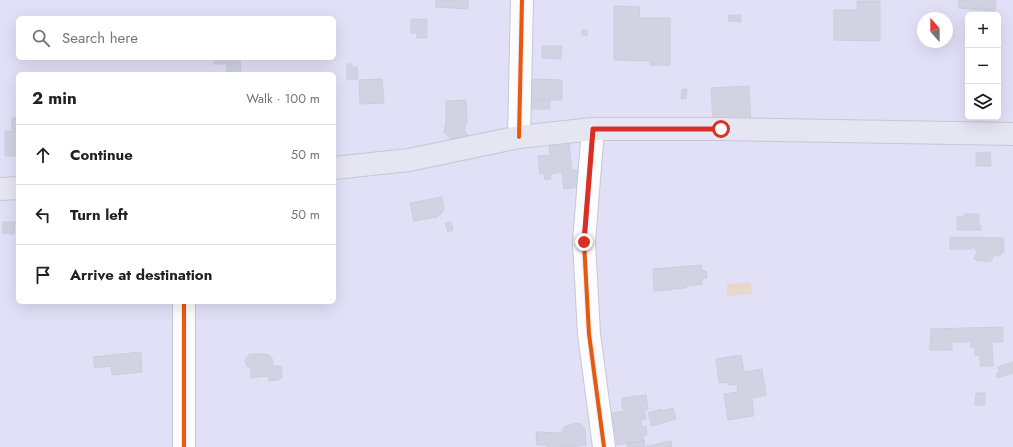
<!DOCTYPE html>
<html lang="en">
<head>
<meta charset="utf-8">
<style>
	:root { --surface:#fff; --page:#f6f6f6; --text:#202124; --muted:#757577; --line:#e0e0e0 }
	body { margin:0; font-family:Jost,sans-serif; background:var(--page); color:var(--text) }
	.controls { position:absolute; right:12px; top:12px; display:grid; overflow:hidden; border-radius:6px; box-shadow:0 4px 16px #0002 }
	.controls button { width:36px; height:36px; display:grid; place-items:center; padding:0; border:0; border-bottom:1px solid var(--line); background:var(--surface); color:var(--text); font:20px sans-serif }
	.compass { position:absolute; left:917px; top:12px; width:36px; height:36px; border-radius:50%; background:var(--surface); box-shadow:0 4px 16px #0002; rotate:339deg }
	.stop { position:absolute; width:12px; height:12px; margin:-9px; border:3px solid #d93025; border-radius:50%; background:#fff }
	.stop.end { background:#d93025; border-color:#fff; box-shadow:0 1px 4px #0008 }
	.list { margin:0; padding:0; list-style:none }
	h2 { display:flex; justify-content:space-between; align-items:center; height:52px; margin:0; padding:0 16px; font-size:17px }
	h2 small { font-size:13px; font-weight:400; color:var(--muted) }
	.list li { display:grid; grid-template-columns:26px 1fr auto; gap:12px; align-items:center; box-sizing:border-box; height:60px; padding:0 16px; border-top:1px solid var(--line) }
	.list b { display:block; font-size:15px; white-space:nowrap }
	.list em { font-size:13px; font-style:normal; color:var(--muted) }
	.icon { flex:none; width:22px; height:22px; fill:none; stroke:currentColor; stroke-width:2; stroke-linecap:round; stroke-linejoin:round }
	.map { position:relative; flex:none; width:1013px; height:447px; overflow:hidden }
	.search { position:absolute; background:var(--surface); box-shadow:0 4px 16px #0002; left:16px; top:16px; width:320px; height:44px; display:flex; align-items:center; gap:10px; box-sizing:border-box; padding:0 14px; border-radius:6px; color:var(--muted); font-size:15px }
	.panel { position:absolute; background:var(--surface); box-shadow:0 4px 16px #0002; left:16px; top:72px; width:320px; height:232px; border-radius:6px }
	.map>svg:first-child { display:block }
	.residential { fill:#e1e0f7; fill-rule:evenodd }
	.water { fill:#e6d9cb }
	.building { fill:#d1d3e2; stroke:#cccede }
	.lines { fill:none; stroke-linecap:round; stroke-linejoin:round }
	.minor-casing { stroke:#c5c7d4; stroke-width:24 }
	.major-casing { stroke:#c6c8d5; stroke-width:24 }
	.minor { stroke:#fcfcfe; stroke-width:22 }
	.major { stroke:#e6e5f2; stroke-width:22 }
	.cycleway-casing { stroke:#ebeafe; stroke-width:6 }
	.cycleway { stroke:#e8590c; stroke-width:4 }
	.route { stroke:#d93025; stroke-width:5 }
</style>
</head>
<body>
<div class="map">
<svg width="1013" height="447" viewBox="0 0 1013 447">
	<rect width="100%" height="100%" fill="#eae9f6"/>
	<path class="residential" d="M0,0H1013V447H0ZM968,15H998V117H968ZM18,18H334V58H18ZM923,18H947V42H923ZM18,74H334V302H18Z"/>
	<path class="water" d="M751,282L752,294L727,296V284Z"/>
	<path class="building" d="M436,0H468V9L436,7Z
		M959,0H996L995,11L958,8Z
		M857,1H880V41L834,40V10H857Z
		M614,6L640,7L639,18H670V65H650V61L614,60Z
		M729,15H741V22L728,21Z
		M411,19H427V38H417V33H411Z
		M582,30H587V36L582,35Z
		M542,46H562L561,59L542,58Z
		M214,58H240L241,74H227V64H214Z
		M347,64H352V67H357L358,79L347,80Z
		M382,79L384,103L360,104L359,80Z
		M530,79L562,80V100H530Z
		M749,86L751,125L713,124L711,88Z
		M682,89H687L686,99H681Z
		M466,100L467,121L464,129L469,138L450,142V138L444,132L445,126L446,124V101Z
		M530,100H550V109H530Z
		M17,107H18V132L12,131V118H16Z
		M5,131L18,132V156H5Z
		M569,143L572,171L579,170L580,187L564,189L562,172L550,174L551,179L545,180L544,174H540L538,156L550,155L549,145Z
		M990,152L991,166H976V153Z
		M442,197L444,210L441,214L437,216V217L414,221L410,203Z
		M964,214H979V225H981V230H957V217H964Z
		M3,222H15L14,234L2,233Z
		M451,222L453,230L448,232L445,223Z
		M950,237L1003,238L1004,251L1001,255L996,256L994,255L993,258L991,261L986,262L981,260L980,261L974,259L977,252L974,248V243H972V249H950Z
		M701,265L702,271H706L707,278H702V284L686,286V288L671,289V290L654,291L653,269Z
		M1003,327V342H992L993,366H980V355H975V347L971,348V342H952V350H930L931,329Z
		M141,352L142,372L112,375L111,366L95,368L93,357Z
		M250,354H265L269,355L273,360V366H281L282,374L281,378L278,380L269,381L268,376L251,378V368L247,366L245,361L247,357Z
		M741,355L744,372L762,369L766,395L752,398L754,416L728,420L724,394L738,392L737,384L729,385L728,382L719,383L716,359Z
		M1013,362V373L997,378L996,374L1000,372L998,367Z
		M976,393H985V405H975Z
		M646,395L648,410H644L646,419L641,420L642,427L646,426L647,435H643L644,441L617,445L613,419L607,420L606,414L624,411L623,409L622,405V398Z
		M673,408L676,419L652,426L648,413L661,409L662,411Z
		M578,423H580L585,429L586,445L571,447L561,446V447H548V445H537L536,432L562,433L564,427L569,425Z
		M644,441L645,447H627V443Z
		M671,441L672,447H647V446Z"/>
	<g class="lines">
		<g class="minor-casing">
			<path id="minor" d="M593,129L584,242L589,334L604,447
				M519,137L522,0
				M184,302V447"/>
		</g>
		<g class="major-casing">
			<path id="major" d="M334,168L409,160L519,137L593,129H721L1013,134
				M0,189L18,188"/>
		</g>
		<use href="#minor" class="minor"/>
		<use href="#major" class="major"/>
		<g class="cycleway-casing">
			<path id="cycleway" d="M593,129L584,242L589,334L604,447
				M519,137L522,0
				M184,302V447"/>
		</g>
		<use href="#cycleway" class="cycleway"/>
	</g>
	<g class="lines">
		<path class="route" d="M584,242L593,129H721"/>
	</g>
</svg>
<div class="controls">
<button>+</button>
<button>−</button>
<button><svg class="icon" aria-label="layers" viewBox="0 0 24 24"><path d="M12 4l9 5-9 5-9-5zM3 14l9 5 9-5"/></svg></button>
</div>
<svg class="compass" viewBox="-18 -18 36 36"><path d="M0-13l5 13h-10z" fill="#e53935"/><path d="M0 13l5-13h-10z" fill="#757577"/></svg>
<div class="stop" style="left:721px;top:129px"></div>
<div class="stop end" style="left:584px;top:242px"></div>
<div class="search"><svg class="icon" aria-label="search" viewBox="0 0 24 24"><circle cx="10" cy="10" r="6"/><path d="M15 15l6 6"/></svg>Search here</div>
<section class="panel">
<h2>2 min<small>Walk · 100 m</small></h2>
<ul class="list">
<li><svg class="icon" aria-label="ahead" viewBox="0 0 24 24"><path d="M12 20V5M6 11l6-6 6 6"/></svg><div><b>Continue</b></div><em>50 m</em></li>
<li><svg class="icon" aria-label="left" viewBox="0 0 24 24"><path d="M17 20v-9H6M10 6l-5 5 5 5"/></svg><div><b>Turn left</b></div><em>50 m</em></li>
<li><svg class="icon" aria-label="arrive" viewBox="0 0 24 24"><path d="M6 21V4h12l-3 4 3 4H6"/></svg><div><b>Arrive at destination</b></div></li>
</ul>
</section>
</div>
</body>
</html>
